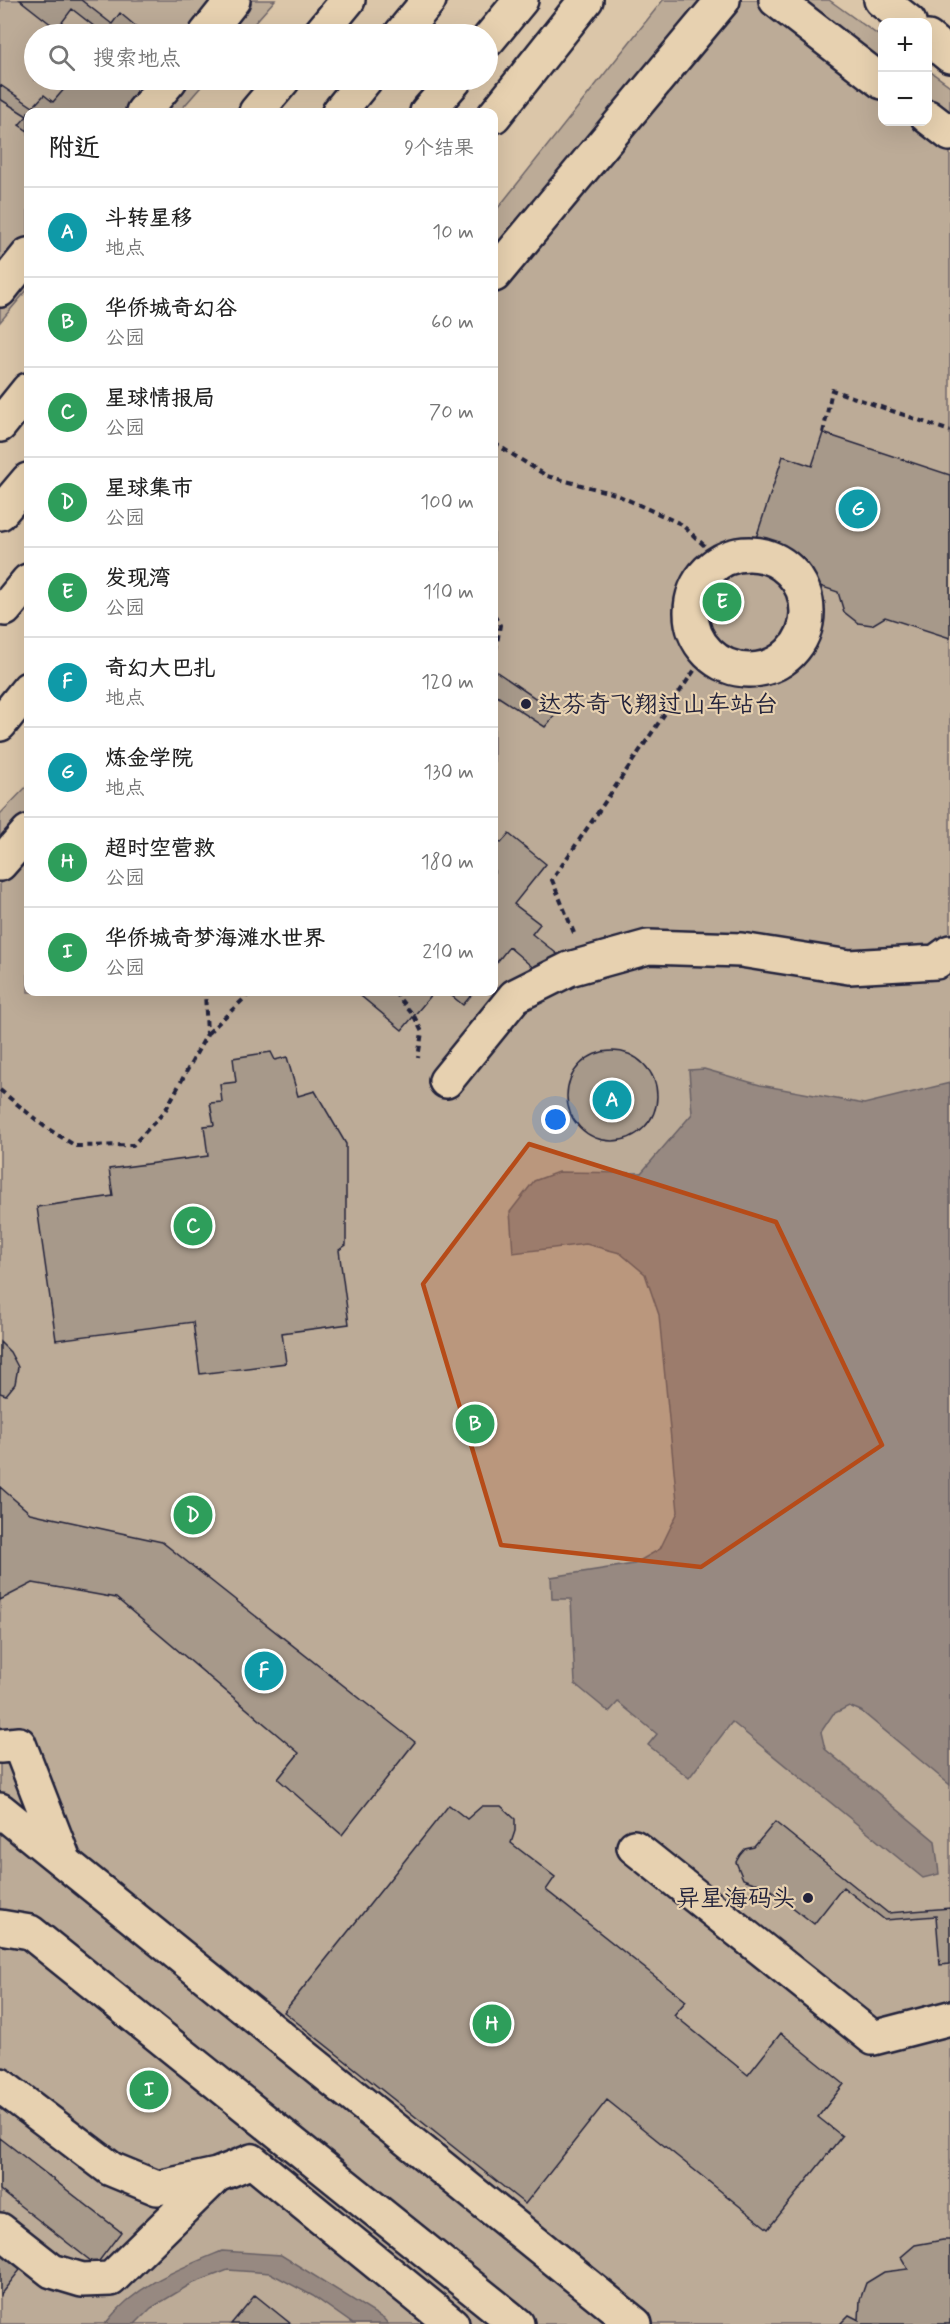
<!DOCTYPE html>
<html lang="zh">
<head>
<meta charset="utf-8">
<style>
	:root { --surface:#fff; --page:#f2f2f2; --text:#222; --muted:#767676; --line:#e0e0e0; --accent:#22223b }
	body { margin:0; font-family:Mynerve,"LXGW WenKai TC",sans-serif; background:var(--page); color:var(--text) }
	.controls { position:absolute; right:18px; top:18px; display:grid; overflow:hidden; border-radius:12px; box-shadow:0 6px 24px #0002 }
	.controls button { width:54px; height:54px; display:grid; place-items:center; padding:0; border:0; border-bottom:2px solid var(--line); background:var(--surface); color:var(--text); font:30px sans-serif }
	.you { position:absolute; left:556px; top:1120px; width:21px; height:21px; margin:-15px; border:4px solid #fff; border-radius:50%; background:#1a73e8; box-shadow:0 0 0 9px #1a73e833 }
	.badge { display:grid; place-items:center; width:39px; height:39px; border-radius:50%; background:var(--accent); color:#fff; font-size:20px; font-weight:700 }
	.pin { position:absolute; translate:-50% -50%; border:3px solid #fff; box-shadow:0 2px 6px #0006 }
	.list { margin:0; padding:0; list-style:none }
	h2 { display:flex; justify-content:space-between; align-items:center; height:78px; margin:0; padding:0 24px; font-size:26px }
	h2 small { font-size:20px; font-weight:400; color:var(--muted) }
	.list li { display:grid; grid-template-columns:39px 1fr auto; gap:18px; align-items:center; box-sizing:border-box; height:90px; padding:0 24px; border-top:2px solid var(--line) }
	.list b { display:block; font-size:22px; white-space:nowrap }
	.list p { margin:0; font-size:20px; white-space:nowrap; color:var(--muted) }
	.list em { font-size:20px; font-style:normal; color:var(--muted) }
	.icon { flex:none; width:33px; height:33px; fill:none; stroke:currentColor; stroke-width:2; stroke-linecap:round; stroke-linejoin:round }
	.map { position:relative; flex:none; width:950px; height:2324px; overflow:hidden }
	.search { position:absolute; background:var(--surface); box-shadow:0 6px 24px #0002; left:24px; top:24px; width:474px; height:66px; display:flex; align-items:center; gap:15px; box-sizing:border-box; padding:0 21px; border-radius:33px; color:var(--muted); font-size:22px }
	.panel { position:absolute; background:var(--surface); box-shadow:0 6px 24px #0002; left:24px; top:108px; width:474px; height:888px; border-radius:12px }
	.map>svg:first-child { display:block }
	.green { fill:#bcab97; stroke:#6f6669; stroke-width:1.5 }
	.water { fill:#978981; stroke:#686065; stroke-width:1.5 }
	.building { fill:#a7998a; stroke:#22223b; stroke-width:1.5 }
	.lines { fill:none; stroke-linecap:round; stroke-linejoin:round }
	.minor-casing { stroke:#22223b; stroke-width:38 }
	.major-casing { stroke:#22223b; stroke-width:38 }
	.path { stroke:#22223b; stroke-width:4; stroke-dasharray:6 4.5; stroke-linecap:butt }
	.minor { stroke:#e7d1b0; stroke-width:33 }
	.major { stroke:#e7d1b0; stroke-width:33 }
	.marked { fill:#b64b18; fill-opacity:0.2; stroke:#b64b18; stroke-width:4.5; stroke-linejoin:round }
	.poi-dot { fill:#22223b; stroke:#e7d1b0; stroke-width:2 }
	.labels { text-anchor:middle; stroke-width:4.5; stroke-linejoin:round; paint-order:stroke }
	.poi-label { font-size:24px; fill:#22223b; stroke:#e7d1b0; text-anchor:start }
</style>
</head>
<body>
<div class="map">
<svg width="950" height="2324" viewBox="0 0 950 2324">
	<rect width="100%" height="100%" fill="#dbc6a9"/>
	<filter id="ink" filterUnits="userSpaceOnUse"><feTurbulence type="fractalNoise" baseFrequency=".0167" numOctaves="2"/><feDisplacementMap in="SourceGraphic" scale="12" xChannelSelector="R" yChannelSelector="G"/><feConvolveMatrix kernelMatrix="1 2 1 2 8 2 1 2 1" color-interpolation-filters="sRGB"/></filter>
	<g filter="url(#ink)">
		<path class="green" d="M0,0H275L245,34H34V80H207L179,112H28V289L0,322Z
			M663,0H829L882,38V122H928V70L950,86V2324H0V814L28,785V992H494V213Z"/>
		<path class="water" d="M704,1069L760,1085L864,1104L950,1083V1785L861,1711L849,1706L833,1714L821,1732L825,1749L935,1841L939,1874L923,1878L732,1722L689,1778L648,1745L657,1734L618,1702L609,1712L575,1684L571,1599H552L551,1577L634,1564L660,1549L678,1512L659,1315L645,1274L620,1253L586,1244L513,1253L510,1212L534,1181L558,1172L641,1173L692,1114L689,1070Z
			M222,2251L281,2255L384,2319L388,2324H353L313,2296L270,2273L228,2270L191,2284L151,2308L135,2324H105C135,2285 178,2269 222,2251Z"/>
		<path class="building" d="M20,0H81L112,24L120,13L145,34H104L72,9L57,29Z
			M72,80H158L130,112H28V131L19,125L27,116L0,99V85L33,107L44,95L53,102Z
			M823,433L950,475V638L885,617L872,625L858,623L844,612L838,592L799,579L805,560L754,544L783,456L812,466Z
			M494,670L557,713L545,727L494,694Z
			M509,834L546,864L514,904L540,924L532,934L561,957L544,977L509,947L494,966V837L501,843Z
			M356,992H434L402,1030Z
			M447,992H474L463,1005Z
			M567 1096a45 45 0 1 1 90 0a45 45 0 1 1-90 0Z
			M271,1052L275,1060L287,1057L298,1096L315,1091L346,1144V1245L339,1250L349,1324L282,1333L286,1363L200,1374L193,1322L56,1340L37,1207L113,1196L109,1169L208,1156L204,1126L214,1125L210,1103L222,1102L220,1084L236,1082L233,1058Z
			M0,1342L10,1352L18,1367L15,1384L6,1395L0,1393Z
			M0,1487L30,1513L162,1542L415,1742L342,1835L278,1779L299,1753L116,1598L33,1583L0,1600Z
			M449,1805L467,1819L482,1806H501L515,1819V1831L511,1843L555,1877L546,1890L686,2001L674,2015L748,2075L781,2033L844,2084L818,2117L842,2136L768,2229L607,2100L525,2204L284,2012Z
			M775,1822L888,1913L950,1908V1964L940,1965L936,1916L885,1920L843,1887L814,1924L763,1884L754,1883L743,1879L736,1862L740,1855L745,1849L754,1847Z
			M0,2138L121,2232L96,2265L0,2190Z
			M943,2240H950V2324H840L849,2315L859,2320L860,2300L866,2283L884,2272L908,2269L901,2257L915,2245Z
			M0,2247L24,2265L0,2295Z
			M255,2295L291,2324H231Z"/>
		<g class="lines">
			<g class="minor-casing">
				<path id="minor" d="M776,0L882,82
					M881,0L909,22
					M206,34L233,0
					M320,34L348,0
					M928,38L950,56
					M143,112L170,80
					M256,112L283,80
					M494,116L586,0
					M928,117L950,134
					M494,275L723,0
					M0,290L28,255
					M0,425L28,390
					M691 612a58 58 0 1 1 116 0a58 58 0 1 1-116 0Z
					M0,724L28,689
					M0,864L28,832
					M446,1081L515,996L569,969L648,947L741,950L849,967L936,962L950,952
					M0,1746L19,1744L64,1860
					M0,1810L635,2324
					M634,1847L873,2038L950,2018
					M0,1927L30,1932L517,2324
					M0,2085L111,2169L157,2188L217,2175L252,2161L452,2324
					M0,2230L52,2271L82,2280L111,2279L217,2175"/>
			</g>
			<g class="major-casing">
				<path id="major" d="M401,34L429,0
					M488,40L521,0
					M339,112L365,80
					M427,112L455,80
					M0,513L28,480
					M5,609L28,581"/>
			</g>
			<path class="path" d="M823,433L832,390L950,431
				M494,443L547,476L615,494L681,524L721,561
				M494,615L500,625L494,662
				M574,933L552,880L706,653
				M394,992L414,1016L422,1032L418,1058
				M208,1033L251,992
				M0,1090L45,1127L76,1146L133,1145L165,1111L207,1034L205,992"/>
			<use href="#minor" class="minor"/>
			<use href="#major" class="major"/>
		</g>
	</g>
	<path class="marked" d="M529,1144L776,1222L882,1445L701,1567L501,1545L423,1284Z"/>
	<g class="poi-dot">
		<circle cx="526" cy="704" r="6"/>
		<circle cx="808" cy="1898" r="6"/>
	</g>
	<g class="labels">
		<g class="poi-label">
			<text x="538" y="712">达芬奇飞翔过山车站台</text>
			<text x="796" y="1906" text-anchor="end">异星海码头</text>
		</g>
	</g>
</svg>
<div class="controls">
<button>+</button>
<button>−</button>
</div>
<div class="you"></div>
<div class="pin badge" style="left:612px;top:1100px;background:#0f9aa8">A</div>
<div class="pin badge" style="left:475px;top:1424px;background:#2e9e5b">B</div>
<div class="pin badge" style="left:193px;top:1226px;background:#2e9e5b">C</div>
<div class="pin badge" style="left:193px;top:1515px;background:#2e9e5b">D</div>
<div class="pin badge" style="left:722px;top:602px;background:#2e9e5b">E</div>
<div class="pin badge" style="left:264px;top:1671px;background:#0f9aa8">F</div>
<div class="pin badge" style="left:858px;top:509px;background:#0f9aa8">G</div>
<div class="pin badge" style="left:492px;top:2024px;background:#2e9e5b">H</div>
<div class="pin badge" style="left:149px;top:2090px;background:#2e9e5b">I</div>
<div class="search"><svg class="icon" aria-label="search" viewBox="0 0 24 24"><circle cx="10" cy="10" r="6"/><path d="M15 15l6 6"/></svg>搜索地点</div>
<section class="panel">
<h2>附近<small>9个结果</small></h2>
<ul class="list">
<li><span class="badge" style="background:#0f9aa8">A</span><div><b>斗转星移</b><p>地点</p></div><em>10 m</em></li>
<li><span class="badge" style="background:#2e9e5b">B</span><div><b>华侨城奇幻谷</b><p>公园</p></div><em>60 m</em></li>
<li><span class="badge" style="background:#2e9e5b">C</span><div><b>星球情报局</b><p>公园</p></div><em>70 m</em></li>
<li><span class="badge" style="background:#2e9e5b">D</span><div><b>星球集市</b><p>公园</p></div><em>100 m</em></li>
<li><span class="badge" style="background:#2e9e5b">E</span><div><b>发现湾</b><p>公园</p></div><em>110 m</em></li>
<li><span class="badge" style="background:#0f9aa8">F</span><div><b>奇幻大巴扎</b><p>地点</p></div><em>120 m</em></li>
<li><span class="badge" style="background:#0f9aa8">G</span><div><b>炼金学院</b><p>地点</p></div><em>130 m</em></li>
<li><span class="badge" style="background:#2e9e5b">H</span><div><b>超时空营救</b><p>公园</p></div><em>180 m</em></li>
<li><span class="badge" style="background:#2e9e5b">I</span><div><b>华侨城奇梦海滩水世界</b><p>公园</p></div><em>210 m</em></li>
</ul>
</section>
</div>
</body>
</html>
